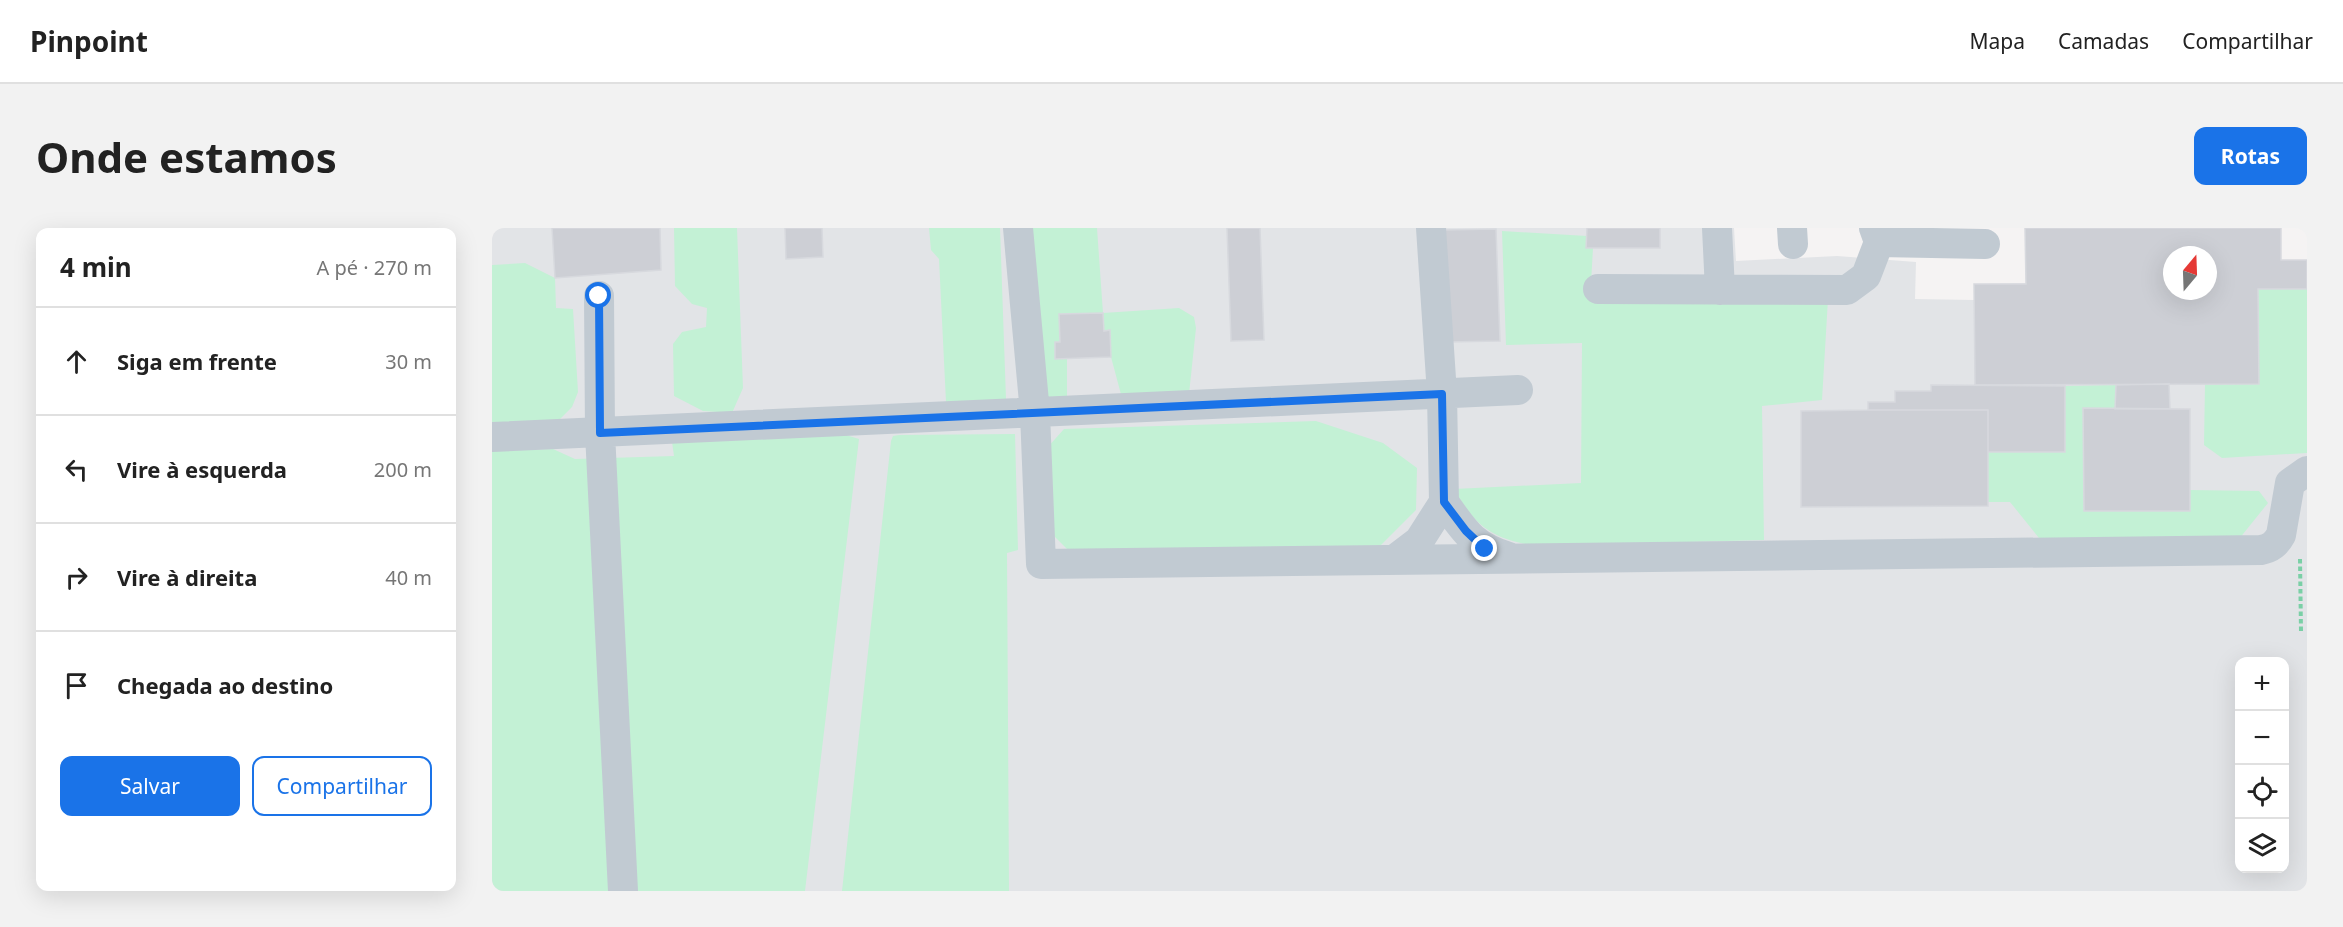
<!DOCTYPE html>
<html lang="pt">
<head>
<meta charset="utf-8">
<style>
	:root { --surface:#fff; --page:#f2f2f2; --text:#222; --muted:#767676; --line:#e0e0e0; --accent:#1a73e8 }
	body { margin:0; font-family:"Noto Sans",sans-serif; background:var(--page); color:var(--text) }
	.controls { position:absolute; right:18px; bottom:18px; display:grid; overflow:hidden; border-radius:12px; box-shadow:0 6px 24px #0002 }
	.controls button { width:54px; height:54px; display:grid; place-items:center; padding:0; border:0; border-bottom:2px solid var(--line); background:var(--surface); color:var(--text); font:30px sans-serif }
	.compass { position:absolute; left:1671px; top:18px; width:54px; height:54px; border-radius:50%; background:var(--surface); box-shadow:0 6px 24px #0002; rotate:19deg }
	.stop { position:absolute; width:18px; height:18px; margin:-14px; border:4px solid #1a73e8; border-radius:50%; background:#fff }
	.stop.end { background:#1a73e8; border-color:#fff; box-shadow:0 2px 6px #0008 }
	.list { margin:0; padding:0; list-style:none }
	h2 { display:flex; justify-content:space-between; align-items:center; height:78px; margin:0; padding:0 24px; font-size:26px }
	h2 small { font-size:20px; font-weight:400; color:var(--muted) }
	.list li { display:grid; grid-template-columns:39px 1fr auto; gap:18px; align-items:center; box-sizing:border-box; height:108px; padding:0 24px; border-top:2px solid var(--line) }
	.list b { display:block; font-size:22px; white-space:nowrap }
	.list em { font-size:20px; font-style:normal; color:var(--muted) }
	.actions { display:flex; gap:12px; padding:18px 24px }
	.actions a { flex:1; padding:14px 0; border:2px solid var(--accent); border-radius:12px; text-align:center; font-size:21px; color:var(--accent) }
	.actions .main { background:var(--accent); color:#fff }
	.icon { flex:none; width:33px; height:33px; fill:none; stroke:currentColor; stroke-width:2; stroke-linecap:round; stroke-linejoin:round }
	.map { position:relative; flex:none; width:1815px; height:663px; overflow:hidden; border-radius:12px }
	header { display:flex; align-items:center; gap:36px; box-sizing:border-box; height:84px; padding:0 30px; background:var(--surface); border-bottom:2px solid var(--line) }
	header strong { font-size:28px }
	nav { display:flex; gap:33px; margin-inline-start:auto; font-size:21px }
	.intro { display:flex; align-items:center; justify-content:space-between; box-sizing:border-box; height:144px; padding:0 36px }
	h1 { margin:0; font-size:42px }
	.button { padding:15px 27px; border-radius:12px; background:var(--accent); color:#fff; font-size:21px; font-weight:700 }
	main { display:flex; gap:36px; padding:0 36px }
	aside { flex:1; background:var(--surface); border-radius:12px; box-shadow:0 6px 24px #0002 }
	.map>svg:first-child { display:block }
	.airport { fill:#e2e4e7; fill-rule:evenodd }
	.green { fill:#c3f1d5 }
	.building { fill:#cdcfd5; stroke:#d7d9de; stroke-width:1.5; fill-rule:evenodd }
	.lines { fill:none; stroke-linecap:round; stroke-linejoin:round }
	.path { stroke:#7ad0a6; stroke-width:4; stroke-dasharray:4.5 3; stroke-linecap:butt }
	.minor { stroke:#c1cad2; stroke-width:30 }
	.route { stroke:#1a73e8; stroke-width:8 }
</style>
</head>
<body>
<header>
<strong>Pinpoint</strong>
<nav><a>Mapa</a><a>Camadas</a><a>Compartilhar</a></nav>
</header>
<div class="intro"><h1>Onde estamos</h1><a class="button">Rotas</a></div>
<main>
<aside>
<h2>4 min<small>A pé · 270 m</small></h2>
<ul class="list">
<li><svg class="icon" aria-label="ahead" viewBox="0 0 24 24"><path d="M12 20V5M6 11l6-6 6 6"/></svg><div><b>Siga em frente</b></div><em>30 m</em></li>
<li><svg class="icon" aria-label="left" viewBox="0 0 24 24"><path d="M17 20v-9H6M10 6l-5 5 5 5"/></svg><div><b>Vire à esquerda</b></div><em>200 m</em></li>
<li><svg class="icon" aria-label="right" viewBox="0 0 24 24"><path d="M7 20v-9h11M14 6l5 5-5 5"/></svg><div><b>Vire à direita</b></div><em>40 m</em></li>
<li><svg class="icon" aria-label="arrive" viewBox="0 0 24 24"><path d="M6 21V4h12l-3 4 3 4H6"/></svg><div><b>Chegada ao destino</b></div></li>
</ul>
<div class="actions"><a class="main">Salvar</a><a>Compartilhar</a></div>
</aside>
<div class="map">
<svg width="1815" height="663" viewBox="0 0 1815 663">
	<rect width="100%" height="100%" fill="#f5f3f3"/>
	<path class="airport" d="M0,0H1242L1244,33L1345,28L1424,34L1423,71L1482,72V56L1534,55L1789,0V32H1815V663H0ZM1680,27H1716V63H1680ZM1748,434H1792V640H1748Z"/>
	<path class="green" d="M182,0H245L251,160L240,185L211,183L182,168L181,116L190,104L214,99L215,80L200,76L183,58Z
		M437,0H508L514,171L454,174L447,31L439,22Z
		M538,0H605L611,85L687,80L702,89L704,100L697,166L630,170L619,129L618,103H612L611,85L567,87L568,114H563V131H575V172L555,170Z
		M1010,3L1095,8V19L1101,20L1098,73L1336,71L1330,172L1270,178L1272,312L1044,318C1001,311 983,299 962,261L1089,255L1090,115L1014,117Z
		M33,35L63,50L64,80L81,81L86,164L80,179L67,192L0,195V37Z
		M1766,61H1815V225L1730,230L1712,217L1713,156L1767,155Z
		M1624,157L1623,181H1591L1592,283H1698V262L1767,263L1776,275L1747,311L1547,310L1518,274H1496V224H1572L1573,158Z
		M824,193L891,215L925,240L924,282L888,318L576,322L558,304L555,220L572,201Z
		M523,206L526,322L515,325L517,663H350L399,213L401,208L407,207Z
		M354,207L367,211L313,663H0V223L61,221L83,231L182,228L180,214Z"/>
	<path class="building" d="M60,0H168L169,42L63,50Z
		M293,0H330L331,29L294,31Z
		M735,0H768L772,112L739,113Z
		M1095,0H1168V20H1094Z
		M1533,0H1789V32H1815V61H1766L1767,156L1483,157L1482,56H1534ZM1680,27H1716V63H1680Z
		M1004,1L1008,113L954,114L950,2Z
		M611,85L612,103L618,102L619,129L563,131V114H568L567,86Z
		M1677,156L1678,181H1623L1624,157Z
		M1439,157L1573,158V224H1496V182H1376V174H1403V163H1439Z
		M1591,180L1698,181V283H1592Z
		M1376,182H1496V278L1309,279V183Z"/>
	<g class="lines">
		<path class="path" d="M1808,331L1809,404"/>
		<path class="minor" d="M526,0L543,185L549,336L1769,322C1779,320 1784,316 1789,307L1798,255L1815,243
			M939,0L950,166L952,274
			M1225,0L1228,62
			M1300,0L1301,16
			M1382,0L1387,14L1493,16
			M1106,61L1355,62L1374,48L1387,14
			M107,68L108,205L131,663
			M0,209L1026,162
			M902,332L927,313L952,274C973,304 981,318 1017,329"/>
	</g>
	<g class="lines">
		<path class="route" d="M107,68L108,205L950,166L952,274L974,303L993,321"/>
	</g>
</svg>
<div class="controls">
<button>+</button>
<button>−</button>
<button><svg class="icon" aria-label="locate" viewBox="0 0 24 24"><circle cx="12" cy="12" r="6"/><path d="M12 2v4M12 18v4M2 12h4M18 12h4"/></svg></button>
<button><svg class="icon" aria-label="layers" viewBox="0 0 24 24"><path d="M12 4l9 5-9 5-9-5zM3 14l9 5 9-5"/></svg></button>
</div>
<svg class="compass" viewBox="-18 -18 36 36"><path d="M0-13l5 13h-10z" fill="#e53935"/><path d="M0 13l5-13h-10z" fill="#767676"/></svg>
<div class="stop" style="left:107px;top:68px"></div>
<div class="stop end" style="left:993px;top:321px"></div>
</div>
</main>
</body>
</html>
